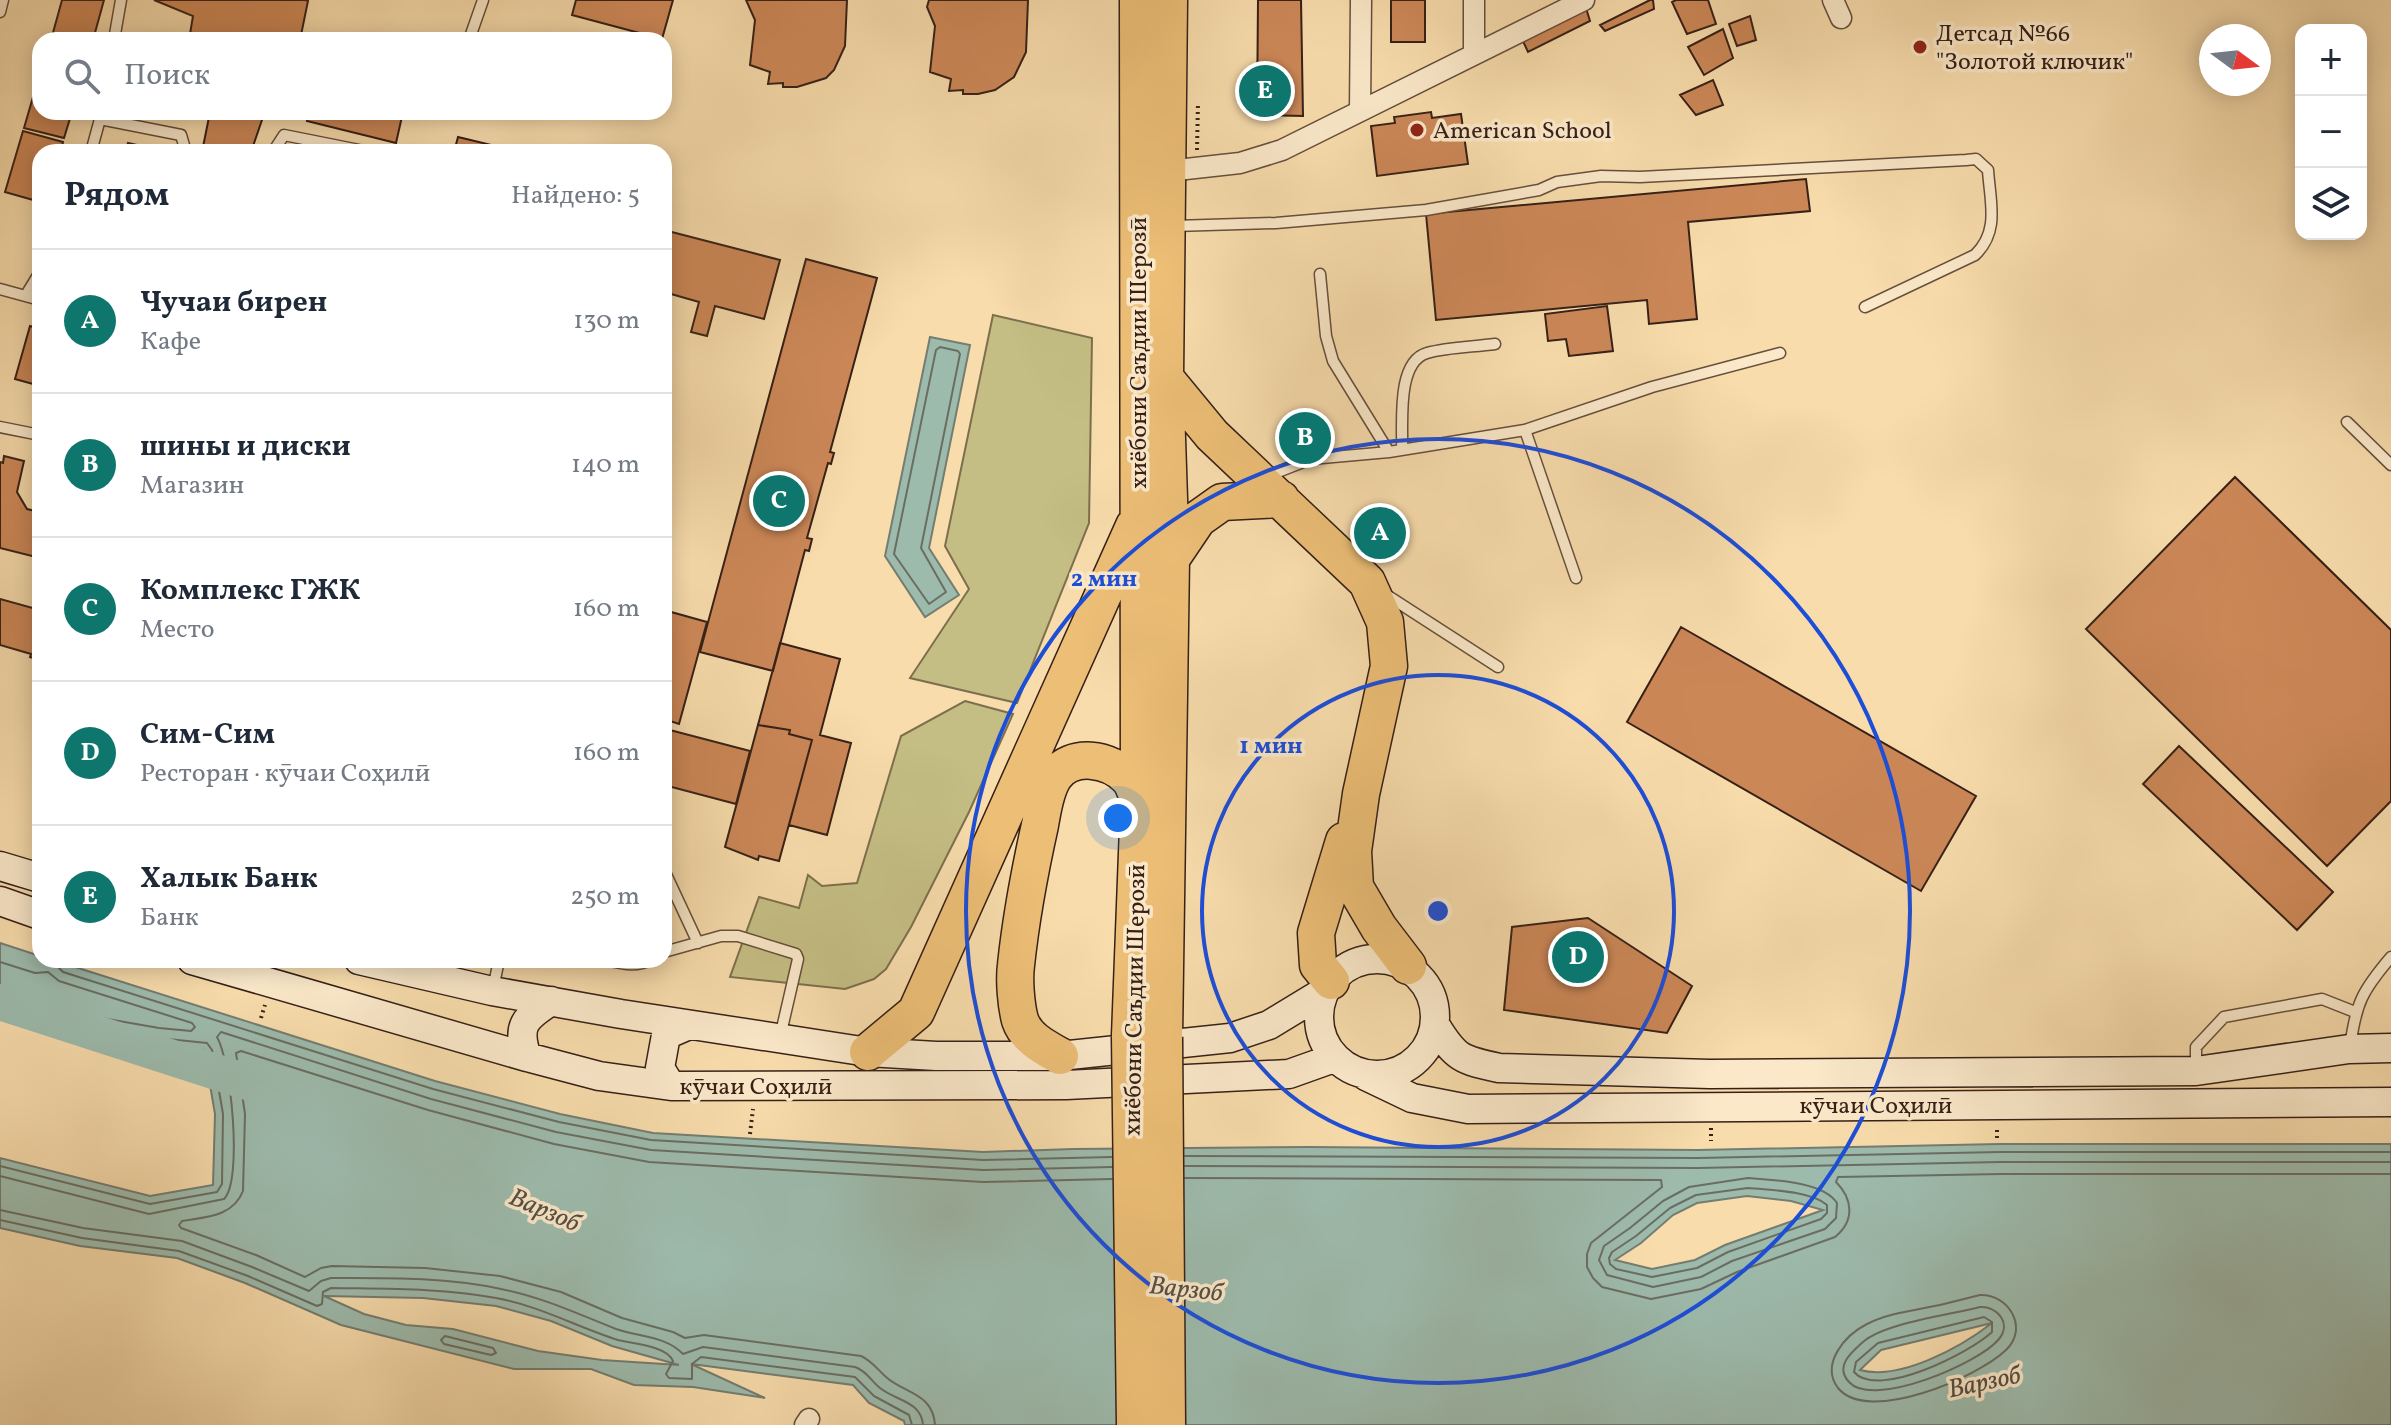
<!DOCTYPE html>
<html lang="ru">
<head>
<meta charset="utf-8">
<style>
	:root { --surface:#fff; --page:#f6f6f7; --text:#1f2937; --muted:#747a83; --line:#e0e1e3; --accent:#0f766e }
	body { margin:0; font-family:Vollkorn,serif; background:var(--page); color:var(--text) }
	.controls { position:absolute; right:24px; top:24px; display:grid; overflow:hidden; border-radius:16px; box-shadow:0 4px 20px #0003 }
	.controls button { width:72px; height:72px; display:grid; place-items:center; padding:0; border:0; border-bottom:2px solid var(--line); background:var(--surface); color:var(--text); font:40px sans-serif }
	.compass { position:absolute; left:2199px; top:24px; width:72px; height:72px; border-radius:50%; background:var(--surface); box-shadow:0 4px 20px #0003; rotate:105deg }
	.you { position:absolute; left:1118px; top:818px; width:28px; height:28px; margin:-20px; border:6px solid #fff; border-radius:50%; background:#1a73e8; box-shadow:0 0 0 12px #1a73e833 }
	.badge { display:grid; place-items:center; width:52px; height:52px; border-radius:50%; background:var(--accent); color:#fff; font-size:26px; font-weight:700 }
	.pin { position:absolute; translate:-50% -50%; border:4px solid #fff; box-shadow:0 2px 8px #0006 }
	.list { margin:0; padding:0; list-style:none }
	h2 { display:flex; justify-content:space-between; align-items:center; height:104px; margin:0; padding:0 32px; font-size:34px }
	h2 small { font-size:26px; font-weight:400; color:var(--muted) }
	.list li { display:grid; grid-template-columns:52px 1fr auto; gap:24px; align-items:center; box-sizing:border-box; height:144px; padding:0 32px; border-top:2px solid var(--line) }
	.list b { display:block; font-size:30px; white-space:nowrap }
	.list p { margin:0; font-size:26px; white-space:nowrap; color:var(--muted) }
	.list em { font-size:26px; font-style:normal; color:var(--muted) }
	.icon { flex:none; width:44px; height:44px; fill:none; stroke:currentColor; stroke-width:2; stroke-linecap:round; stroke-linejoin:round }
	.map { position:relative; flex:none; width:2391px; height:1425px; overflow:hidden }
	.search { position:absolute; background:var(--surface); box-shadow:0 4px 20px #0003; left:32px; top:32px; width:640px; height:88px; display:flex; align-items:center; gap:20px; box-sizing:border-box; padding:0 28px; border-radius:24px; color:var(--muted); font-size:30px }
	.panel { position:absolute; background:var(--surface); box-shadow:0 4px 20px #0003; left:32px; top:144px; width:640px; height:824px; border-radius:24px }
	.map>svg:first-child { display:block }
	.green { fill:#c4be84; stroke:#7d6f4e; stroke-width:2 }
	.water { fill:#9dbbad; stroke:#747d71; stroke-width:2; fill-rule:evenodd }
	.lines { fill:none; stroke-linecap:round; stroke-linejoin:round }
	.shore { stroke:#6a6e62; stroke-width:2 }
	.river { stroke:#9dbbad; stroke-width:36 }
	.building { fill:#cc8757; stroke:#362017; stroke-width:2 }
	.lane-casing { stroke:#664f3c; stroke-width:13 }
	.street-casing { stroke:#664f3c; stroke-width:23 }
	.secondary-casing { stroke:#362017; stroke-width:31 }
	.highway-casing { stroke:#362017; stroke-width:39 }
	.path { stroke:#362017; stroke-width:4; stroke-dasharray:2 4; stroke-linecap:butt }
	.lane { stroke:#fae8c9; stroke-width:10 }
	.street { stroke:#fae8c9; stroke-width:20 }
	.secondary { stroke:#fae8c9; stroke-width:28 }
	.highway { stroke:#ecbe76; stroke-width:36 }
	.highway-bridge-casing { stroke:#362017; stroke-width:39; stroke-linecap:butt }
	.highway-bridge { stroke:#ecbe76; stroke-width:36 }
	.ring { fill:none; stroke:#1d4ed8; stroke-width:4 }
	.poi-dot { fill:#8f2418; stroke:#fae8c9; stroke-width:3 }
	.labels { text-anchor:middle; stroke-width:7; stroke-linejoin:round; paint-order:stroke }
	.poi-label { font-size:24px; fill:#362017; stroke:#fae8c9; text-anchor:start }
	.street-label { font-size:24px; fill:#362017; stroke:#fae8c9 }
	.water-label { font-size:26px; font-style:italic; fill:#554e44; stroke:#fae8c9 }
	.centre { fill:#1d4ed8; stroke:#fae8c9; stroke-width:4 }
	.ring-label { font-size:24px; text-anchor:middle; font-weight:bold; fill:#1d4ed8; stroke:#fae8c9; stroke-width:7; stroke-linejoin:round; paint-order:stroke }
</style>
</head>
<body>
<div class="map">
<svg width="2391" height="1425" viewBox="0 0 2391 1425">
	<rect width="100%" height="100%" fill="#f8dcac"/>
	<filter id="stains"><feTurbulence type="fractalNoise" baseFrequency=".0025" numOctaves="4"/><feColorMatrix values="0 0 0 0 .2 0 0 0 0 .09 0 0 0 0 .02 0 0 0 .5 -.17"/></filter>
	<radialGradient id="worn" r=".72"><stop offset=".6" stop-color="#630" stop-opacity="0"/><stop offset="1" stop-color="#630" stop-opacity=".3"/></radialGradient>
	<path class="green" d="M993,315L1092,338L1089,523L1017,703L910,678L969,589L945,546Z
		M965,701L1013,714L969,812L911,927L886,969L874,979L845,989L730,977L759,897L799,908L808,875L822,886L857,883L901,736Z"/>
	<path class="water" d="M930,337L970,345L929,548L959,595L925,617L885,556Z
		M0,943L40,956V960H53L435,1081L560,1114L653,1133L983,1152L1073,1149L1309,1147L1698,1150L2000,1144H2391V1425H905L904,1421L869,1403L853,1385L691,1364L765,1398L693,1387L634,1385L591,1369H514L341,1325L245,1283L177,1258L80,1246L0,1228V1158L150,1196L213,1185L215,1114L204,1050C135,1044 66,1033 0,1013ZM1747,1196L1791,1201L1823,1210L1725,1245L1695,1260L1652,1269L1615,1260L1641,1243L1673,1215L1697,1203ZM324,1296L423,1298L496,1306L551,1321L612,1346L679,1365L602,1360L538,1351L453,1329L406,1325L364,1314ZM1992,1323C1961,1347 1900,1381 1860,1370L1881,1350Z"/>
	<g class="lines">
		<path class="shore" d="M940,347L958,351L960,354L921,548L946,592L929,604L894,554L936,350Z
			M56,960L58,967L63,972L433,1089L559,1122L651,1140L983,1160L1112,1157
			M0,962L35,973L48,972L59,981L192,1023L195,1027L191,1031L159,1028L50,1009L0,996
			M0,1006L47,1019L158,1038L207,1043L212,1050L223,1114L222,1184L217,1192L150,1204L0,1166
			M1185,1156L1698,1158L2000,1152H2391
			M1185,1166L1698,1168L2000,1162H2391
			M0,1176L149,1214L224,1199C243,1180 231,1061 217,1037L221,1032L431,1099L556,1132L651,1150L983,1170L1112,1167
			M1185,1178L1661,1180L1662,1187L1591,1243L1587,1254V1267L1593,1278L1602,1287L1651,1299L1701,1289L1737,1272L1835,1237C1855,1221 1853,1199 1836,1182L1838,1177L2001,1174H2391
			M1748,1178C1772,1180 1823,1181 1837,1203L1836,1218L1825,1229L1732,1261L1701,1277L1653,1287L1607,1275L1599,1260L1604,1246L1630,1228L1663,1201L1689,1187Z
			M1748,1188C1769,1190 1811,1191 1827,1205V1213L1821,1219L1728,1252L1697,1268L1652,1277L1616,1269L1610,1264L1609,1258L1612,1252L1636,1236L1670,1208L1696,1195Z
			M0,1210L83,1228L182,1241L252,1267L309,1291L321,1281L331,1278C387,1278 446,1277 501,1289C542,1297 578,1314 616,1329C639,1337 666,1336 683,1354L703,1347L855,1367C867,1371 871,1381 880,1388C896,1401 921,1401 923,1425
			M0,1220L82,1238L179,1251L248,1276L317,1306L322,1304L323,1292L331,1288C386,1289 442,1288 496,1298C540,1306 577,1327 618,1340C634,1344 667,1346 673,1361L666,1374L669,1378L692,1379V1364L701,1357L855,1377L874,1396L909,1415L912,1425
			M1980,1295C2009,1294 2029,1328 2006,1350C1978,1377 1868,1425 1838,1388C1820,1364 1845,1335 1867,1324C1890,1312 1919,1310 1944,1304C1956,1301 1968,1298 1980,1295Z
			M1980,1307C1997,1306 2012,1323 1999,1339C1980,1363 1873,1409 1849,1382C1834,1366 1852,1352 1863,1342C1884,1323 1950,1315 1980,1307Z
			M1984,1317L1992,1322V1332C1971,1352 1878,1400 1854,1372L1856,1362L1878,1343Z
			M445,1336L493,1348L496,1353L491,1355L444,1344L441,1340Z
			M935,1425C933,1393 905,1394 886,1377C877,1369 872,1361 861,1356L704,1335L685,1338L673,1332L622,1318L561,1292L500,1276L425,1268L332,1266L321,1268L305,1277L256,1255L181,1228L179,1225L182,1221C205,1217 233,1217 243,1191L245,1114L236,1053L241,1051L428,1110L554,1144L649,1162L983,1182L1112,1179"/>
		<path class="river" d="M0,1002L253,1084"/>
	</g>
	<path class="building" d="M62,0H104L93,40H51Z
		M154,0H305L308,1L300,40H277L237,33L234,40H189L193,16Z
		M576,0H673L662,39L572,15Z
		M847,0L845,46L834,70L826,78L797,87H783V83L768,84L770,72L750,65L755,20L746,0Z
		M929,0H1028L1026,52L1014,77L995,90L978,94H963V90L949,91L951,79L930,72L935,26L927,7Z
		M1258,0H1301L1303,116L1257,115Z
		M1391,0H1425V42H1391Z
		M1650,0H1653L1654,9L1605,31L1600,25Z
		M1676,0H1708L1716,24L1687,34L1672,2Z
		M1586,8L1590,21L1528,52L1522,39Z
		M1750,16L1756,40L1737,46L1729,24Z
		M1723,29L1733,58L1704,75L1688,47Z
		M40,73V112H72L64,138L24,128Z
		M1713,80L1723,105L1696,115L1680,95Z
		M210,112H253L263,117L251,152H202Z
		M309,112H403L396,143L307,121Z
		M1431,112L1432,118L1461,114L1468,164L1377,176L1371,126L1395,123L1394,117Z
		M23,131L63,142L61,152H40V202L5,192Z
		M458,137L516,151L515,152H454Z
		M128,143L168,152H125Z
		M1806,179L1810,211L1688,222L1697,319L1649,324L1647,300L1436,320L1426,214Z
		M664,230L780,260L764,319L715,306L707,336L691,332L699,302L664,292Z
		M806,259L877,278L830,452L834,453L831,464L828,463L807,538L812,539L809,551L805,550L773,671L700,652Z
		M1607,306L1613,351L1569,356L1566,339L1548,341L1545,314Z
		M30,326L40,329V386L15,379Z
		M4,456L24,461L17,492L27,509L40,512V558L0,548V462L3,463Z
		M2235,477L2391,630V801L2327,866L2086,629Z
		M0,599L40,610V660L30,657L31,654L0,645Z
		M664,610L707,622L679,724L664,719Z
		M1681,627L1976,796L1921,891L1627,722Z
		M780,643L840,659L820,735L851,743L827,835L789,825L812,740L789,734L790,730L758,725Z
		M758,725L790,730L789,734L812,740L779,861L759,856L758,860L725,847Z
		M666,729L750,751L736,804L664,785Z
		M2179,746L2333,892L2297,930L2143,784Z
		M1588,918L1692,986L1667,1033L1504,1010L1512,927Z"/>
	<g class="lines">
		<g class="lane-casing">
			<path id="lane" d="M0,12L3,0
				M114,40L121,0
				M469,40L483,0
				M91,152L100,119L181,135L186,152
				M273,152L284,135L369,152
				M1174,226L1276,223L1426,210L1539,190L1557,182L1601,176L1640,177L1966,160L1976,159L1988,170C1990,202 2000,231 1975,255L1865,307
				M1320,274L1326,336L1333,361L1389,452
				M0,289L40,300
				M26,295L40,272
				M2347,422L2391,465
				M0,427L40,435
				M1525,430L1576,578
				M1402,450C1403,424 1396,362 1427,353C1448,347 1473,347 1495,344
				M1265,477L1311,459L1389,452L1525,430L1652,387L1780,353
				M1385,594L1498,667
				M664,870L698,943
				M664,952L721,936H738L796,954L798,959L780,1037
				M605,960C620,963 635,968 650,960
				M493,989L499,960
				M2350,1047C2356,1003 2362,991 2391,957
				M2196,1069V1047L2224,1017L2322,999L2355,1012"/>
		</g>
		<g class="street-casing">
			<path id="street" d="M1474,0V54
				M1833,0L1841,18
				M1360,111L1361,0
				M1168,171L1240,163L1282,150L1584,0
				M805,1425L809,1419"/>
		</g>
		<g class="secondary-casing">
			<path id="secondary" d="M0,866L40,878
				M0,901L40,915
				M1319 1017a58 58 0 1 1 116 0a58 58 0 1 1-116 0Z
				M192,960L527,1057L599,1076L671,1086L1066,1085L1289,1074L1334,1058
				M359,960L492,991L621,1014L868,1052L936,1056H1060L1230,1038L1269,1025L1325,991
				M1436,1026C1456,1059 1462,1060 1499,1068L1710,1074L2196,1071L2349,1049L2391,1048
				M527,1057C516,1025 525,1018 551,1001
				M1366,1076L1412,1098L1468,1109L2391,1102
				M671,1086L660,1068L666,1035L689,1025"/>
		</g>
		<g class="highway-casing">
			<path id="highway" d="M1165,378L1212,435L1367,582L1385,622L1389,666L1361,794L1353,851L1355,887L1379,928L1408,966
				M1171,559L1198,519L1222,502L1281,499
				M1331,981L1318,965L1316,933L1344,841
				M1130,1036L1139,801L1138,0
				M1164,1037L1171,559L1165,378L1169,0
				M868,1052L916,1012L1134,526
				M1060,1056C1044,1047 1026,1038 1020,1020C1016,1005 1014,980 1016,965C1021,918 1030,870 1040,825C1043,809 1045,791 1054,777C1071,752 1110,758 1129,779C1134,785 1136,794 1139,801"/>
		</g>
		<path class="path" d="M1197,150L1198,102
			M261,1018L265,1005
			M1711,1128V1141
			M750,1134L753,1109
			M1997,1138V1128"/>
		<use href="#lane" class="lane"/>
		<use href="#street" class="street"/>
		<use href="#secondary" class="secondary"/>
		<use href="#highway" class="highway"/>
		<g class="highway-bridge-casing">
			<path id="highway-bridge" d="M1130,1036L1135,1425
				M1164,1037L1167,1425"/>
		</g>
		<use href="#highway-bridge" class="highway-bridge"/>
	</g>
	<g class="ring">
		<circle cx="1438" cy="911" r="236"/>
		<circle cx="1438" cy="911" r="472"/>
	</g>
	<g class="poi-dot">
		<circle cx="1920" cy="47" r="8"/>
		<circle cx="1417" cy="130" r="8"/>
	</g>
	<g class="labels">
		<g class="poi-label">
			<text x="1936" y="41">Детсад №66<tspan x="1936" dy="28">"Золотой ключик"</tspan></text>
			<text x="1433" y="138">American School</text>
		</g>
		<g class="street-label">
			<text transform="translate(1138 353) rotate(-90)" y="8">хиёбони Саъдии Шерозӣ</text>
			<text transform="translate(1134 1000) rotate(-89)" y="8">хиёбони Саъдии Шерозӣ</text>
			<text x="756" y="1094">кӯчаи Соҳилӣ</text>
			<text x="1876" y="1113">кӯчаи Соҳилӣ</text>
		</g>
		<g class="water-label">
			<text transform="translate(545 1209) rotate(23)" y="9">Варзоб</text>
			<text transform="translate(1186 1288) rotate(6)" y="9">Варзоб</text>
			<text transform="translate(1984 1381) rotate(-12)" y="9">Варзоб</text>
		</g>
	</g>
	<circle cx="1438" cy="911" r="12" class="centre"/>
	<g class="ring-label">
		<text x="1104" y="586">2 мин</text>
		<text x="1271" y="753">1 мин</text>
	</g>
	<rect width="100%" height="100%" filter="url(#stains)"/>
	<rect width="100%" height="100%" fill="url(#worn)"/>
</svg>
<div class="controls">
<button>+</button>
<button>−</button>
<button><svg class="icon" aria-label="layers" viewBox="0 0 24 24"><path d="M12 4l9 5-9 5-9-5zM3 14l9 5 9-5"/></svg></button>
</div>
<svg class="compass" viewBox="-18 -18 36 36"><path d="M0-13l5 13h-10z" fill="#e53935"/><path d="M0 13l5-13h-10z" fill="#747a83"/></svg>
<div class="you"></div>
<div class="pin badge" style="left:1380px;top:533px">A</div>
<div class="pin badge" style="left:1305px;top:438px">B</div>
<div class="pin badge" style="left:779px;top:501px">C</div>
<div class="pin badge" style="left:1578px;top:957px">D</div>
<div class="pin badge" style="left:1265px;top:91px">E</div>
<div class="search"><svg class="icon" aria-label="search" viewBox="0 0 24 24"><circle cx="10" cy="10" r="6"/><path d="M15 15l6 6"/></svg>Поиск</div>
<section class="panel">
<h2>Рядом<small>Найдено: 5</small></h2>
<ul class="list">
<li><span class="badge">A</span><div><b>Чучаи бирен</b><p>Кафе</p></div><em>130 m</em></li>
<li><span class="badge">B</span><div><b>шины и диски</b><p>Магазин</p></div><em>140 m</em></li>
<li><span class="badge">C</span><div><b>Комплекс ГЖК</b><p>Место</p></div><em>160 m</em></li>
<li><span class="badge">D</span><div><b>Сим-Сим</b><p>Ресторан · кӯчаи Соҳилӣ</p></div><em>160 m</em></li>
<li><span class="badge">E</span><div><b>Халык Банк</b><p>Банк</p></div><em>250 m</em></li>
</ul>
</section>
</div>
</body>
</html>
